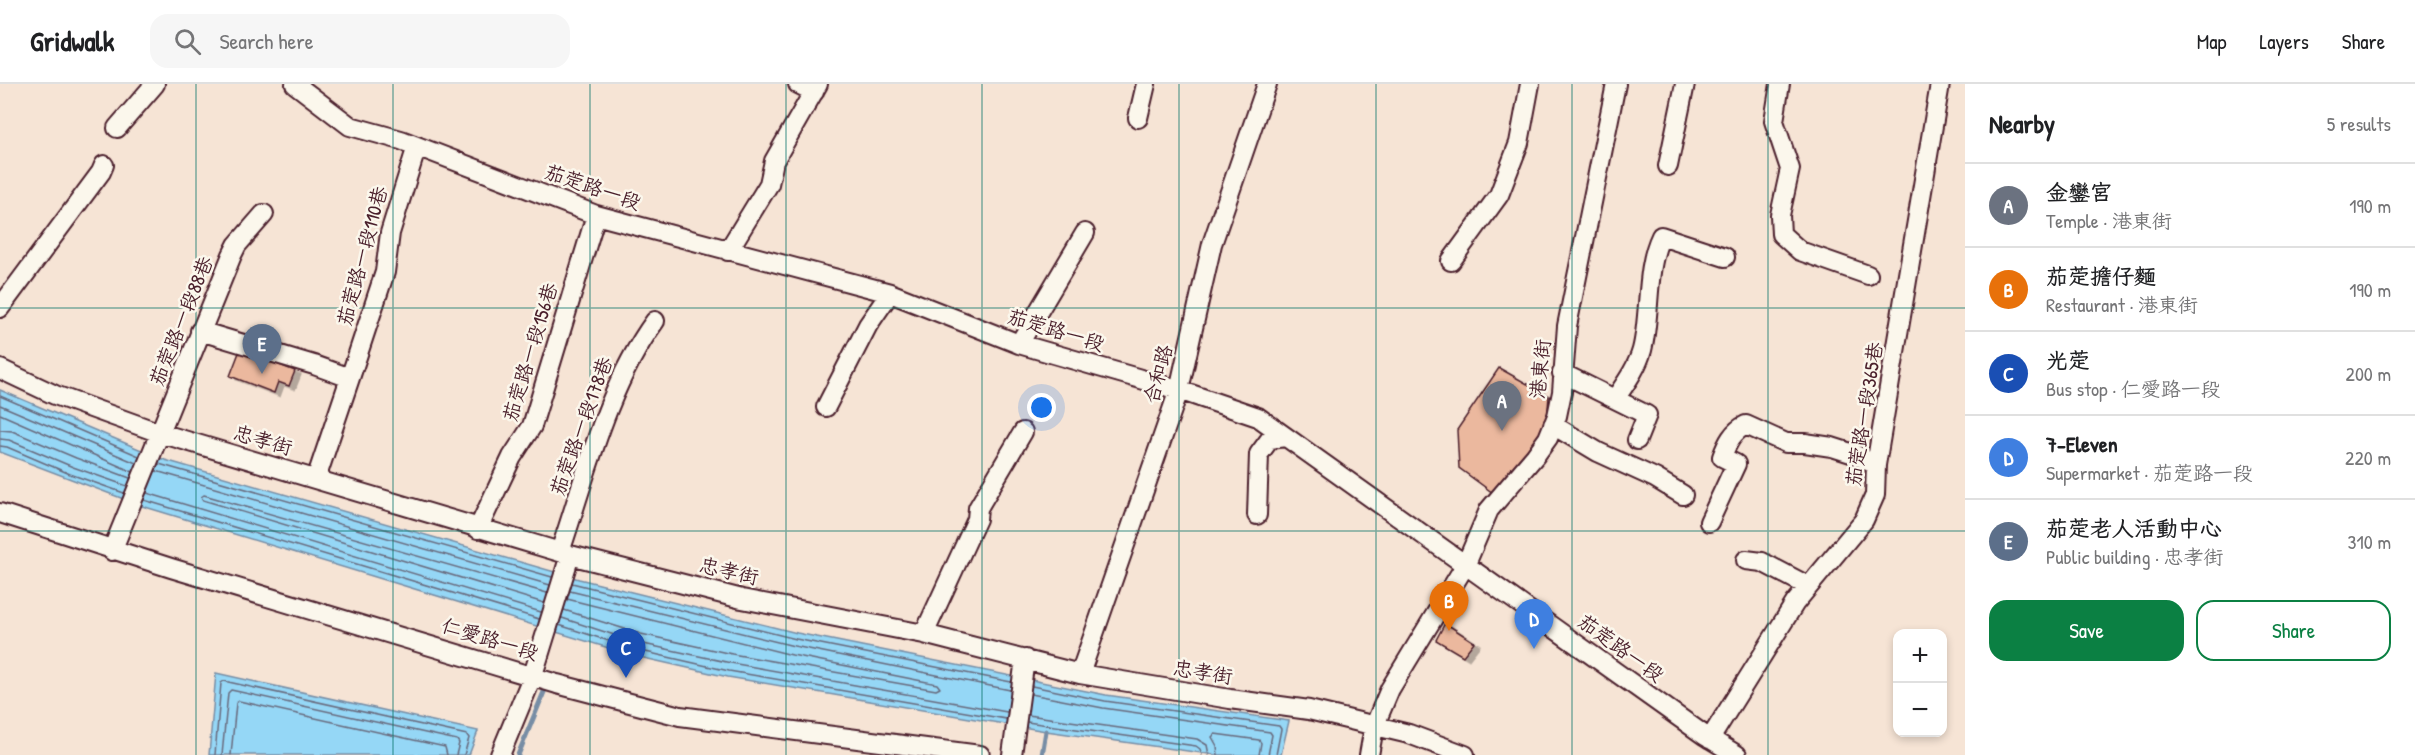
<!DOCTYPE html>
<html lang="en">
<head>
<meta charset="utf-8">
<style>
	:root { --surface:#fff; --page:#f6f6f6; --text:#202124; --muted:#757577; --line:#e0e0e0; --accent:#0b8043 }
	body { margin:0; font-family:"Patrick Hand","LXGW WenKai TC",sans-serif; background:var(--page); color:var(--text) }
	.controls { position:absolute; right:18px; bottom:18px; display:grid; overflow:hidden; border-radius:12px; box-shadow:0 3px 9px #0003 }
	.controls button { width:54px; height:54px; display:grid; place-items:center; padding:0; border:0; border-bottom:2px solid var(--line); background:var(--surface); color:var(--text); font:30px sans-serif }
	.you { position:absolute; left:1042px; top:324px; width:21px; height:21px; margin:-15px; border:4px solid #fff; border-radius:50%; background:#1a73e8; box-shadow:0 0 0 9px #1a73e833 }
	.badge { display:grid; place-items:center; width:39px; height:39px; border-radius:50%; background:var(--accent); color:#fff; font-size:20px; font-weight:700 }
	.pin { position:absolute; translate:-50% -50px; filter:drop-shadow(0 2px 3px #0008) }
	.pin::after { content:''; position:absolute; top:32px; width:21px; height:18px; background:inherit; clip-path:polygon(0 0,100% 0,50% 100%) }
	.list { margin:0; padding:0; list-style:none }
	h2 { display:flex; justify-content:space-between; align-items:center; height:78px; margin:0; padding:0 24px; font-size:26px }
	h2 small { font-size:20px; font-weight:400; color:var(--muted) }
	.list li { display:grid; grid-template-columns:39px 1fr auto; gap:18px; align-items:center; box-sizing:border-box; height:84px; padding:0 24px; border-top:2px solid var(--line) }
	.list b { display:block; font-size:22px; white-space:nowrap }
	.list p { margin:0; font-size:20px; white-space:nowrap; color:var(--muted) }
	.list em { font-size:20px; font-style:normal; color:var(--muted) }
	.actions { display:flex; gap:12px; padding:18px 24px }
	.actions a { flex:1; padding:14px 0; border:2px solid var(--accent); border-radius:18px; text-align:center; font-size:21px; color:var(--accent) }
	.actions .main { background:var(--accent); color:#fff }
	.icon { flex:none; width:33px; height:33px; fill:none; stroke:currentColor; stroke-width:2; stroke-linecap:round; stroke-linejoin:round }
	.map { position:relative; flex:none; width:1965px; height:671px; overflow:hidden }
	header { display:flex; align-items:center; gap:36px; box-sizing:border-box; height:84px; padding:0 30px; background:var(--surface); border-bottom:2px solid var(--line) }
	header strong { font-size:28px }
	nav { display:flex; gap:33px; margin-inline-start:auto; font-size:21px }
	.search { width:420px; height:54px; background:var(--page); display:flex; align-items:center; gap:15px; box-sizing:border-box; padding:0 21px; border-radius:18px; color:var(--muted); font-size:22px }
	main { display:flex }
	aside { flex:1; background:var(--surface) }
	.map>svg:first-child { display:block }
	.water { fill:#95d7f6; stroke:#778da5; stroke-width:1.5 }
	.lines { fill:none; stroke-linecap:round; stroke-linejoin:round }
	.shore { stroke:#68697c; stroke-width:1.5 }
	.stream { stroke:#778da5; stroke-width:5 }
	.building { fill:#ebb89e; stroke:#4a1f2b; stroke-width:1.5; filter:url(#shadow) }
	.minor-casing { stroke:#4a1f2b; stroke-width:22 }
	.minor { stroke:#fbf7ec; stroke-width:18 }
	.grid { fill:none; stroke:#0f766e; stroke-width:1.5; stroke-opacity:0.55 }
	.labels { text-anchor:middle; stroke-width:5; stroke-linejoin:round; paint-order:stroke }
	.street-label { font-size:20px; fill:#4a1f2b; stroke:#fbf7ec }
</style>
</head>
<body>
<header>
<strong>Gridwalk</strong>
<div class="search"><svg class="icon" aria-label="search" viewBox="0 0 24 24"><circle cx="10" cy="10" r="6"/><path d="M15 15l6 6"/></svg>Search here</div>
<nav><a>Map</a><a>Layers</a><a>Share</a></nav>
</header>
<main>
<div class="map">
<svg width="1965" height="671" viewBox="0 0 1965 671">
	<defs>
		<filter id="shadow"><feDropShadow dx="6" dy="3.5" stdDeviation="0" flood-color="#0004"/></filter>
	</defs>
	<rect width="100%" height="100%" fill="#f6e4d5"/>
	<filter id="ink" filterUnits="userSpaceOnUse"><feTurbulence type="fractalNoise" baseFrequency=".0167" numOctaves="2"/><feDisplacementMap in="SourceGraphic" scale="12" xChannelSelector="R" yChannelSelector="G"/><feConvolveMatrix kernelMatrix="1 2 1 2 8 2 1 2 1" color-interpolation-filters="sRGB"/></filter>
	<g filter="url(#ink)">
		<path class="water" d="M0,306L165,376L579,495L797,549L1106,611L1289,637L1281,671H1216L1046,647L728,593L635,572L142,422L0,368Z
			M216,589L478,647L469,671H209Z"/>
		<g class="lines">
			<path class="shore" d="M0,312L139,372
				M0,321L136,379
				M0,330L133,388
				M0,346L12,347L76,374L130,394
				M0,355L9,356L73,383L127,402
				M0,362L7,363L70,390L124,409
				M159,380L552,493
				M156,387L550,501
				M147,409L541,528
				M144,416L539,535
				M572,499L796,555L1011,598
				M570,507L794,562L1010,606
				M544,519L203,416L201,413L204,411L547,509
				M564,526L641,550L732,570L936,606L940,604L937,600L792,571L567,515
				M562,534L639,559L731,579L1007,628
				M559,541L637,566L729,587L1006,635
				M1032,602L1105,617L1279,642L1281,645L1276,671
				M1031,610L1103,624L1270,648L1272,651L1268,671
				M1028,631L1197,655L1207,661L1209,671
				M1027,638L1196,662L1200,665L1202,671
				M215,671L221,599L224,597L467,651L469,654L464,671
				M222,671L228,609L231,606L457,656L459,659L456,671
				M231,671L236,619L239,617L445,663L447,671
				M1218,671L1217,662L1212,653L1215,650L1259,656L1261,659L1259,671"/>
			<path class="stream" d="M518,671L544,608
				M1042,671L1046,647"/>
		</g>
		<path class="building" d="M240,266L295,287L289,302L278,298L274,309L230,292Z
			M1499,284L1549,312L1546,348L1493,409L1459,384L1457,346Z
			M1445,539L1474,558L1463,572L1436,556Z"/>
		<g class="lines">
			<g class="minor-casing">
				<path id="minor" d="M295,0L350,42L401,56L596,131L890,209L1019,260L1179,306L1258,333L1704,651L1737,671
					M798,0L814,8
					M1780,0L1774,37L1790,85L1780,131L1781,150L1800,167L1868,191
					M1138,34L1146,0
					M117,44L155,0
					M1668,82L1685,0
					M728,167L769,100L774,77L818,0
					M1451,177L1499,111L1519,59L1530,0
					M0,224L101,88L104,81
					M200,247L314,281L350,294L316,395
					M1019,260L1085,149
					M0,285L55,311L160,349L570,471L742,515L924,550L1080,590L1230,615L1309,626L1409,650L1465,671
					M1562,289L1647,331L1637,356
					M350,294L385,188L390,149L417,62
					M1615,315C1625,300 1637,284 1642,266C1651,231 1645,185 1661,152L1725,173
					M826,323L868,241L890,209
					M1553,341L1598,368L1655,394L1683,411
					M0,429L171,484L557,600L680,632L980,671
					M1257,431L1259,370L1270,355L1285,353
					M1709,438L1736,380L1722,373C1727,359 1733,347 1746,341L1786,359H1805L1832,363L1854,370L1876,381
					M478,445L512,373L532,342L596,131
					M112,467L232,171L237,161L264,130
					M560,468C586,391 607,303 655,237
					M1746,476L1762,478L1808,502
					M924,550L977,435L978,424L1023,348
					M1080,590L1179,306L1212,160L1267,0
					M1710,655L1795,519L1864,436L1875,411L1876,381L1940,0
					M500,671L533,591L570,471
					M1012,671L1025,575
					M1369,671L1374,643L1390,605L1466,480L1489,426L1535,372L1548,354L1557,332L1562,308L1567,242L1616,0"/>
			</g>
			<use href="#minor" class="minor"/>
		</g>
	</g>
	<path class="grid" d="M196,0V671M393,0V671M590,0V671M786,0V671M982,0V671M1179,0V671M1376,0V671M1572,0V671M1768,0V671M0,224H1965M0,447H1965"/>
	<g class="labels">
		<g class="street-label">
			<text transform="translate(593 103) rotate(19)" y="7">茄萣路一段</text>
			<text transform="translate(362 172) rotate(-75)" y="7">茄萣路一段110巷</text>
			<text transform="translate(181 237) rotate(-68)" y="7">茄萣路一段88巷</text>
			<text transform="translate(1056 246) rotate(17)" y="7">茄萣路一段</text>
			<text transform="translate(530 268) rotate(-73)" y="7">茄萣路一段156巷</text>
			<text transform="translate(1540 285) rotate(-84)" y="7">港東街</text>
			<text transform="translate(1158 290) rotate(-75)" y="7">合和路</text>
			<text transform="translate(1864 330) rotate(-81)" y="7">茄萣路一段365巷</text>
			<text transform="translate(581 342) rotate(-70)" y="7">茄萣路一段178巷</text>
			<text transform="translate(263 356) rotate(16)" y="7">忠孝街</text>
			<text transform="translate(729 487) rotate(13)" y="7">忠孝街</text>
			<text transform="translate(490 555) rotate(17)" y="7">仁愛路一段</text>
			<text transform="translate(1621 564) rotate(36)" y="7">茄萣路一段</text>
			<text transform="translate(1203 588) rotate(9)" y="7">忠孝街</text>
		</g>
	</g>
</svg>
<div class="controls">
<button>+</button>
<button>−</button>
</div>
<div class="you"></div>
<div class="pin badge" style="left:1502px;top:347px;background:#6b7280">A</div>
<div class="pin badge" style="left:1449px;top:547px;background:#e8710a">B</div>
<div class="pin badge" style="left:626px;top:594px;background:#1a4fb4">C</div>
<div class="pin badge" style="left:1534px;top:565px;background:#3f7fe0">D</div>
<div class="pin badge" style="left:262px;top:290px;background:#5c6f8a">E</div>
</div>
<aside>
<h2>Nearby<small>5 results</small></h2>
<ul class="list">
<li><span class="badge" style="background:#6b7280">A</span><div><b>金鑾宮</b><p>Temple · 港東街</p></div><em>190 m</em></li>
<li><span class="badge" style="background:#e8710a">B</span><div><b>茄萣擔仔麵</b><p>Restaurant · 港東街</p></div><em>190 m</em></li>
<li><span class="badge" style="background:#1a4fb4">C</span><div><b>光萣</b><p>Bus stop · 仁愛路一段</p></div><em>200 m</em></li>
<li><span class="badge" style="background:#3f7fe0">D</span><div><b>7-Eleven</b><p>Supermarket · 茄萣路一段</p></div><em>220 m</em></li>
<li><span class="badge" style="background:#5c6f8a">E</span><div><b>茄萣老人活動中心</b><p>Public building · 忠孝街</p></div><em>310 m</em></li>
</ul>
<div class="actions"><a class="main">Save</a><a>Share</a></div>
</aside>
</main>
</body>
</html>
